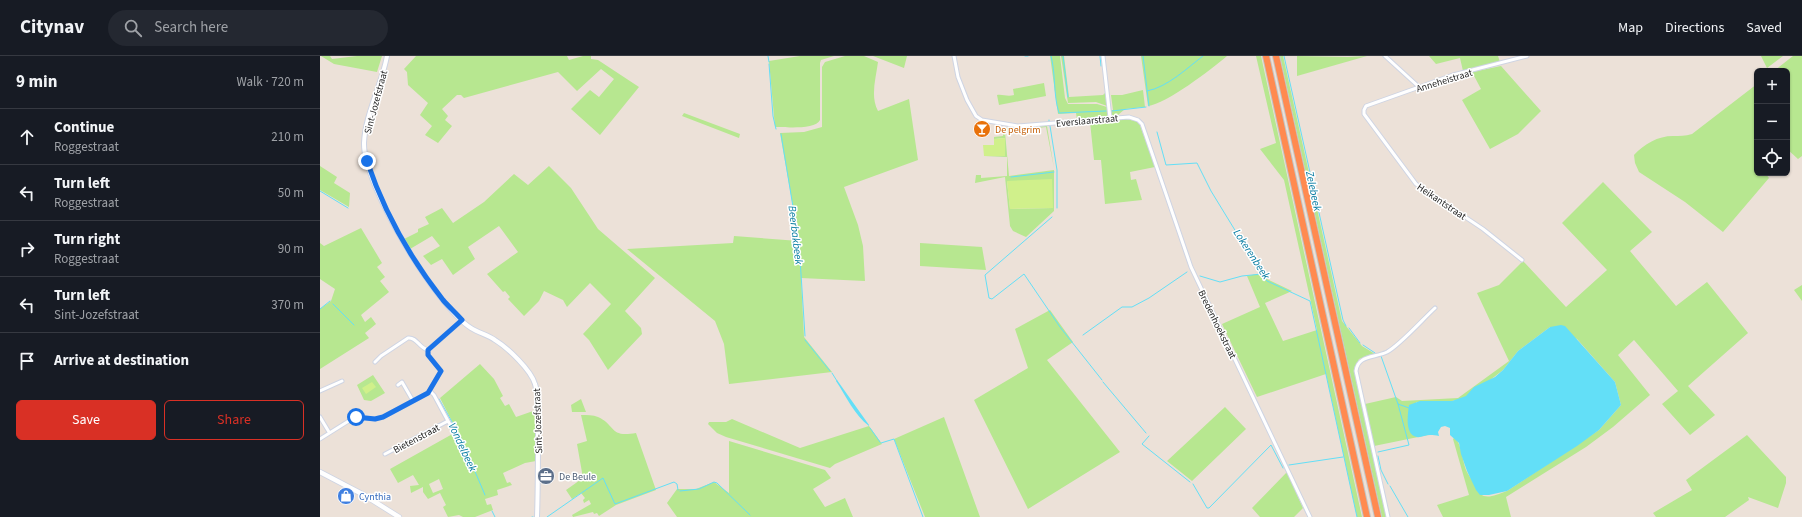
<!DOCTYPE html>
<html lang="en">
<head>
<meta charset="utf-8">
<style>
	:root { --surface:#171b24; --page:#242831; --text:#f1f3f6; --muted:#9ea1a6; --line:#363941; --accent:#d93025 }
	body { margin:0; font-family:"Source Sans 3",sans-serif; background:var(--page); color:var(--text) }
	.controls { position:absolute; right:12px; top:12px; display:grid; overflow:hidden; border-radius:6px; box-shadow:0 1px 3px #0004 }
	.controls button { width:36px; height:36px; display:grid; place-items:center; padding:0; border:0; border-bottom:1px solid var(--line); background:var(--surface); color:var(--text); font:20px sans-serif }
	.stop { position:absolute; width:12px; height:12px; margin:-9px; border:3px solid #1a73e8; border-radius:50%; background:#fff }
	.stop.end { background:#1a73e8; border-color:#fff; box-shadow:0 1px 4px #0008 }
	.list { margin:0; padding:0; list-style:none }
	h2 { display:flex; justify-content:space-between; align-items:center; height:52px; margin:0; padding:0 16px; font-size:17px }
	h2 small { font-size:13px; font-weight:400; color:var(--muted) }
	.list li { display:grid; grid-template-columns:26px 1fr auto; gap:12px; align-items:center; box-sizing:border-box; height:56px; padding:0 16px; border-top:1px solid var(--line) }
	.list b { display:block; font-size:15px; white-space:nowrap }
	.list p { margin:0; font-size:13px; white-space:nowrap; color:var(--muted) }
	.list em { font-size:13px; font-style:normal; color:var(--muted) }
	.actions { display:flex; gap:8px; padding:12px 16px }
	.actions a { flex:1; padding:9px 0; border:1px solid var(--accent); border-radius:6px; text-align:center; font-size:14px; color:var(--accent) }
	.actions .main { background:var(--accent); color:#fff }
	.icon { flex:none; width:22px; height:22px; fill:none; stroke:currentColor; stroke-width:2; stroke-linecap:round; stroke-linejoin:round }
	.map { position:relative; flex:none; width:1482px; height:461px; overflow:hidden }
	header { display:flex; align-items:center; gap:24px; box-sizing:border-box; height:56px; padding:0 20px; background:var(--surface); border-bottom:1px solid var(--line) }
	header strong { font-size:19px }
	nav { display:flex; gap:22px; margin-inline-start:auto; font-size:14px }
	.search { width:280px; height:36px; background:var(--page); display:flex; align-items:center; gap:10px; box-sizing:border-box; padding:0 14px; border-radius:22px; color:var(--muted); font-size:15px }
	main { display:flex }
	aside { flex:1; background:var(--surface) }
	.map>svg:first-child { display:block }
	.green { fill:#b7e790; fill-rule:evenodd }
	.pitch { fill:#d0f08b }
	.water { fill:#63dff7 }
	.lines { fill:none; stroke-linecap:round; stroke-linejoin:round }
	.stream { stroke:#63dff7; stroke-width:1 }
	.minor-casing { stroke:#ced4e3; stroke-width:5 }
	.tertiary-casing { stroke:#ced4e3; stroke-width:6 }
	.secondary-casing { stroke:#ced4e3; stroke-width:6 }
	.motorway-casing { stroke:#c3c3c3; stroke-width:8 }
	.minor { stroke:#fff; stroke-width:3 }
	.tertiary { stroke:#fff; stroke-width:4 }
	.secondary { stroke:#fff; stroke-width:4.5 }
	.motorway { stroke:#ff8a50; stroke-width:6 }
	.route { stroke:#1a73e8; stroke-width:5 }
	.labels { text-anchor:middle; stroke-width:3; stroke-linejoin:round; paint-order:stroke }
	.street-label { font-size:10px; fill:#282828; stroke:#fff }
	.food-label { font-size:10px; fill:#c56008; stroke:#fff; text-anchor:start }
	.service-label { font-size:10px; fill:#4e5e75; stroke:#fff; text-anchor:start }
	.shop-label { font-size:10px; fill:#366cbe; stroke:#fff; text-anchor:start }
	.water-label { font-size:11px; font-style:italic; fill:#047ba1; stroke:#fff }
</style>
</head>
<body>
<header>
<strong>Citynav</strong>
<div class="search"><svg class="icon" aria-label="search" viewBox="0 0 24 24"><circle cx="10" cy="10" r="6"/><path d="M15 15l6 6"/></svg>Search here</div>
<nav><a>Map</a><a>Directions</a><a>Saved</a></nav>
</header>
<main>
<aside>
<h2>9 min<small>Walk · 720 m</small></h2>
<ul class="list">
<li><svg class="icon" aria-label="ahead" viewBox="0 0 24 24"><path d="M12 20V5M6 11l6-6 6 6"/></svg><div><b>Continue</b><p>Roggestraat</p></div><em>210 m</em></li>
<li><svg class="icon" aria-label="left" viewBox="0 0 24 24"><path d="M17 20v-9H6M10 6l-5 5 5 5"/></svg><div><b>Turn left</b><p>Roggestraat</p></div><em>50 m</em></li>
<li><svg class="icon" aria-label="right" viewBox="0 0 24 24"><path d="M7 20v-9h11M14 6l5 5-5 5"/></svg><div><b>Turn right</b><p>Roggestraat</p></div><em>90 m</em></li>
<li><svg class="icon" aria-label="left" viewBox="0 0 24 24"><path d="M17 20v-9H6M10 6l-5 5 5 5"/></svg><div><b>Turn left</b><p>Sint-Jozefstraat</p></div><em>370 m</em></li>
<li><svg class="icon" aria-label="arrive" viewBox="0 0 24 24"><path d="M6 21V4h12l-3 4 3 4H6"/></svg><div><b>Arrive at destination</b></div></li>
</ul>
<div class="actions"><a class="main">Save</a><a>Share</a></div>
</aside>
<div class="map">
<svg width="1482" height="461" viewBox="0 0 1482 461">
	<rect width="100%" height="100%" fill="#ece1d8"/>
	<path class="green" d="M1,0H10L12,3L37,0H62L57,16L14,8Z
		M96,0H247L249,4L263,0H271V3L278,4L319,31L280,79L251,53L270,34L279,41L294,23L281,13L257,35L238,16L144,42L141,39H137L122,53L128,60L125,64L132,70L118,87L105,79L112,70L100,59L108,47L88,29L87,16L84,13Z
		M480,0H514L501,4L500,7V64C496,74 465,71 455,71L449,5Z
		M525,0H544L558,6C556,22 550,40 558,55L589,43L598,104L524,131L538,169L543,190L545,225L481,222L484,281L512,316L409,328L404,288L395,265L307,193L413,187L414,180L479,185L460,77L484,76L502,71V11L505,6Z
		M553,0H587L584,12Z
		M730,0H740L745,42L748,48H777L787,51L788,54H793L791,39H802L823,34L825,51L805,53L798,59L757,63L756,57L738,58Z
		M741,0H744L749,41L783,39L785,37L787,50L776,46L748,47Z
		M821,0H907C892,13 846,48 828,50Z
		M936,0H941L1042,461H1037L1006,318L937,341L902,268L940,251L927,220L942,217L947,223L972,235L945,247L963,285L997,274L964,124L940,93L956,87Z
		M960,0H963L1022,265L1042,290L1055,298L1039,303L1034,315L1066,461H1062Z
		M977,0L1028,1L1047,0L977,20Z
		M1109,0H1178L1180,6L1143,15L1140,2L1116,8Z
		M1441,0H1463L1447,12Z
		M1473,0H1482V100L1478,103L1467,93V15H1454Z
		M1181,10L1221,55L1198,78L1170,93L1142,44L1161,33L1152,16Z
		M724,27L726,40L679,49L677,39C683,38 687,41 694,39L693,33Z
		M1437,28V117H1445L1449,122L1403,176L1365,146L1319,116L1315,107L1314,99C1324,88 1338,80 1353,80C1360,80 1365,80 1372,78Z
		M364,57L420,78L419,82L362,60Z
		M804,63L817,65L820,69L835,111L810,116L811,124L816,123L822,144L785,148L781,104H774L770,66Z
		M727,70L734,112L726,71L685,76L689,120L734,114V155L706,181L693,175L690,170L685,121L655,127L656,119H661V122L687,120V101L664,100H685V82L674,83V81L683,80V75H685V73L689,71L692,74L698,72ZM687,125L733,152L690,153Z
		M0,110L17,121L14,127L30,137L29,151L0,134Z
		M229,110L251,132L278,173L335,222L305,255L321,272L322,278L288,314L269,284L263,278L291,248L270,227L247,251L243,244L224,235L219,245L204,260L188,243L190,241L185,235L183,236L167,218L198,196L179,170L148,191L155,203L133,219L122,203L111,209L103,200L120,190L112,180L90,193L84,183L98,176V173L109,168L105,161L122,152L133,167L164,146L194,118L208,129Z
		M1283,126L1332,176L1310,195L1356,250L1387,226L1428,277L1368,330L1395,359L1370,379L1342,348L1358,335L1314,284L1298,299L1330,339L1293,371L1266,391L1186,441L1191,461H1123L1117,449L1149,439L1133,383L1135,381C1142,390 1142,403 1146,414C1148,419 1152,423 1154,428C1161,446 1171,441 1187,435L1279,374L1301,349L1295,326L1257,283L1230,271L1198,295L1183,314L1147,342L1132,345L1096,346L1108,379L1054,390L1045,348L1076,341L1082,345L1138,342L1189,305L1157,237L1179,229L1203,205L1246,251L1287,214L1242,167Z
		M41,172L62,207L57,211L65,221L60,225L69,236L41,259L45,266L51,261L56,268L45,277L49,282L0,313V253L11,245L15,233L0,223V187L4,190Z
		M600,187L662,191L666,214L600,210Z
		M1482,229V245L1474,234Z
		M730,254L753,286L727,304L800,396L708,453L654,344L708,312L695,273Z
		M160,308L174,323L183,340L180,342L185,350L189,348L196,361L216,354V405L205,407L183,417L187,427L190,426L192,429L177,434L178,439L165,443L167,449L171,448L173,454L155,461H143L139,459L128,461L123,451L126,449L120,437L108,443L103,436V431L91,437L90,430L99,429L93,419L78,427L70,413L136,376L139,383H141L120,342ZM119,423L123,433L113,437L109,428Z
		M53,319L65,337L51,345L44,344L37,329Z
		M261,343L266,356H252L251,349Z
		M905,351L926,373L872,425L847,405Z
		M261,359C267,359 273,359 278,361C296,369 289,382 316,377L336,434L296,449L279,460L277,457L274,458L273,456L253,461L252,459L271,448L269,444L264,447L263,444L265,442L261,437L252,443L246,434L263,422L257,388L267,385Z
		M624,361L660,461H605L574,383Z
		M412,363L480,392L549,370L562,388L515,408L510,412L406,381L397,377L388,368L389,366H406Z
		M1427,379L1466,421V427L1458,452L1428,441L1429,444L1405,461H1336L1333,457L1372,434L1366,424Z
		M409,385L505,414L511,422L493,433L505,451L525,442L533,461H357L347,447L357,433H376L394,426L409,437Z
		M967,416L983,452L974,461H940L932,452Z"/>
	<path class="pitch" d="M685,82V100H664L663,89H674V83Z
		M732,123L733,152L690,153L687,125Z
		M52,326L56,331L46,338L42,332Z"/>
	<path class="water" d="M1241,269L1245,270L1295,326L1301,349L1279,374L1257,390L1187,435L1169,439H1160L1156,434L1147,415L1141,398L1139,387L1130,379V372L1125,370L1121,371L1118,376L1119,380C1116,379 1113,379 1110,379C1106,379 1100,382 1097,381C1084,379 1088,357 1089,349L1100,345H1132L1146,340L1154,331L1175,321L1183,314L1198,295L1230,271Z
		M517,324L549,369V370C535,360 526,340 516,325Z"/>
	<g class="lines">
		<path class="stream" d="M448,0L449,6
			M705,0H708
			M731,0C736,19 733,38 739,57L786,55
			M743,0L748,41
			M780,0L781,10
			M823,0L829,50
			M964,0L1023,264L1026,270
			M449,8L453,60L456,73
			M827,35C848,31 867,12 883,0
			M792,55L826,51
			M729,64V65
			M730,70L737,114V152
			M837,76L846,109L877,107L891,135L943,220L947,225L990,245L1037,461
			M461,78L479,187L485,280
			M691,121L734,116
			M0,135L28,152
			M732,161L665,219L669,242L672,243L704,218L740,271L782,324
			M880,220L900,226L922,220L942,218
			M13,248L34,269
			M0,253L10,245
			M1029,272L1040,287
			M763,279L802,251H812L829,242L867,216
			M485,284L510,315
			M1043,289L1055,297
			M1061,300L1078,348L1089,352
			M512,317L517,325
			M783,326L826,377
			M119,343L140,380L165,439
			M550,372L560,386
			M829,380L822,388L870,426
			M561,387L574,383L603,461
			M1058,396L1089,389L1078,348
			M1058,400L1061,414L1068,428
			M969,409L1023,401
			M873,428L887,452H889L951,389L963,412
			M1070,430L1088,461
			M360,435L379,433L394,426L397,427L430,459
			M172,455L175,461
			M212,461H213
			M227,461L283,422L295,448L354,426L357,428L358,434"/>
		<g class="minor-casing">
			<path id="minor" d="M634,0L638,21L647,44L656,60L662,64L698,70L809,61L818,64L822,68L871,211L990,461
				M783,0L790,62
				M1065,0L1099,31
				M1202,204L1163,173L1096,128L1044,58V54L1046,50L1133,19L1207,0
				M55,306L61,300L88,282C97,281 99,292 108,294
				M78,329L82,326L93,345
				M0,335L22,325
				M0,361L9,376
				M128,365L134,375
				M0,383L35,361L55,363L63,361L108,337L121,315L108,299V294L141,265
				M65,398L128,365L114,339L110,335
				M1068,461L1036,315C1038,299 1054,302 1067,296C1080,289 1103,263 1115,252"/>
		</g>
		<g class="tertiary-casing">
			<path id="tertiary" d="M67,0C62,28 45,59 44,87C43,129 116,250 151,272C159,277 168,279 175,284C188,292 211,314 215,328C220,343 218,361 218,377C218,405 218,433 217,461"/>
		</g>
		<g class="secondary-casing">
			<path id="secondary" d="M0,416L44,439L79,461"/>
		</g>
		<g class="motorway-casing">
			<path id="motorway" d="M946,0L1047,461
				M956,0L1058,461"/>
		</g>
		<use href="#minor" class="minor"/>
		<use href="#tertiary" class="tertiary"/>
		<use href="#secondary" class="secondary"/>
		<use href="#motorway" class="motorway"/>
	</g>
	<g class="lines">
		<path class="route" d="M36,361L55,363L63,361L108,337L121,315L108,299V294L142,264C136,257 129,251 123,244C90,202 64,156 47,105"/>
	</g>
	<defs>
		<g id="bar-disc" transform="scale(0.9)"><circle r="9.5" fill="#e8710a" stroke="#fff"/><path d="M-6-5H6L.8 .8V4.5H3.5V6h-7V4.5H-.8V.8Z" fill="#fff"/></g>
		<g id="office-disc" transform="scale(0.9)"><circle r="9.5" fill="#5c6f8a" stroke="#fff"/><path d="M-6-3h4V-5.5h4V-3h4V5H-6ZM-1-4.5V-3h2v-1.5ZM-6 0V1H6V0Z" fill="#fff"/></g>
		<g id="shop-disc" transform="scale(0.9)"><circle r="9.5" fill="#3f7fe0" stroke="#fff"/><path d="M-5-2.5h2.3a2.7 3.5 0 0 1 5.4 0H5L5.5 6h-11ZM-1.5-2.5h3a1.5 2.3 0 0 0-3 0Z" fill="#fff"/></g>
	</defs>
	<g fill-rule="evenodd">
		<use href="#bar-disc" x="662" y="73"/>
		<use href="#office-disc" x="226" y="420"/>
		<use href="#shop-disc" x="26" y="440"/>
	</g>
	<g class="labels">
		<g class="street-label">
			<text transform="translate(1124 24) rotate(-17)" y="4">Anneheistraat</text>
			<text transform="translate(55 46) rotate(-75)" y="4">Sint-Jozefstraat</text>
			<text transform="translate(767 64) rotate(-5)" y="4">Everslaarstraat</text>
			<text transform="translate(1122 145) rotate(34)" y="4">Heikantstraat</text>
			<text transform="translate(898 268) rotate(64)" y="4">Bredenhoekstraat</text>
			<text transform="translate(217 365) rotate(-92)" y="4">Sint-Jozefstraat</text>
			<text transform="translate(96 382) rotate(-28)" y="4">Bietenstraat</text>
		</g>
		<g class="food-label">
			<text x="675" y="77">De pelgrim</text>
		</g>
		<g class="service-label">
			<text x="239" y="424">De Beule</text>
		</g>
		<g class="shop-label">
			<text x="39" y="444">Cynthia</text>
		</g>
		<g class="water-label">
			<text transform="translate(994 135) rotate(78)" y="4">Zelebeek</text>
			<text transform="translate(476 179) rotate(83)" y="4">Beerbakbeek</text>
			<text transform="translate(932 198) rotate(57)" y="4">Lokerenbeek</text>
			<text transform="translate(143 391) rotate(65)" y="4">Vondelbeek</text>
		</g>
	</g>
</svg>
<div class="controls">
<button>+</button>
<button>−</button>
<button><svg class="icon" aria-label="locate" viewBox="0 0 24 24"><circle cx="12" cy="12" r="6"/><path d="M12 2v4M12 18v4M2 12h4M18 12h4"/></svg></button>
</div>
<div class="stop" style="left:36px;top:361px"></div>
<div class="stop end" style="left:47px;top:105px"></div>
</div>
</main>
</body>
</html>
